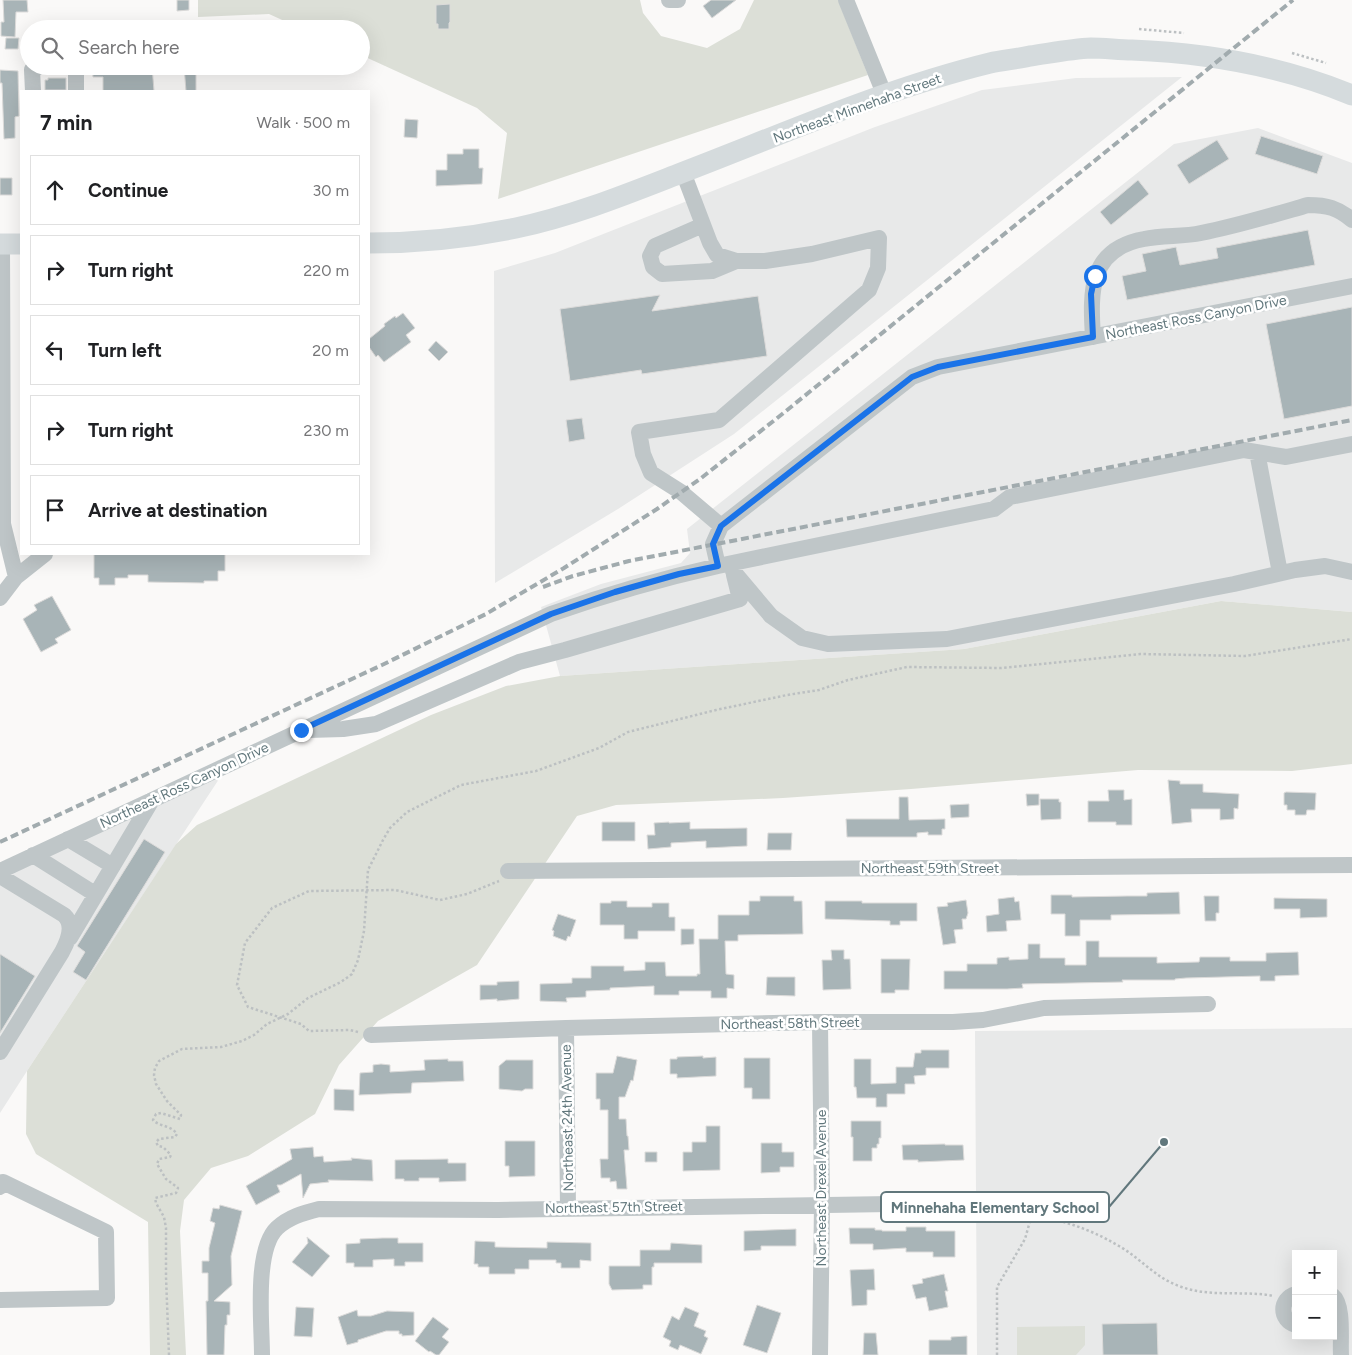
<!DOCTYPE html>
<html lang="en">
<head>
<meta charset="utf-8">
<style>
	:root { --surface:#fff; --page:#f2f2f2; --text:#202124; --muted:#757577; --line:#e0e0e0 }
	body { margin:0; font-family:Figtree,sans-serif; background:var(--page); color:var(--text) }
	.controls { position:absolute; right:15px; bottom:15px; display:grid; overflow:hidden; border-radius:0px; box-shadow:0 5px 20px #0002 }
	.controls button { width:45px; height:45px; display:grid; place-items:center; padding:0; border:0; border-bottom:1px solid var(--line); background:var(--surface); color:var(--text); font:25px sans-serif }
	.stop { position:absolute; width:15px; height:15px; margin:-11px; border:4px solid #1a73e8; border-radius:50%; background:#fff }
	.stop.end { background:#1a73e8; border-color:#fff; box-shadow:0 1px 5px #0008 }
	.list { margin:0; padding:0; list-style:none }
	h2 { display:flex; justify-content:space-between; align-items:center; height:65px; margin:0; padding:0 20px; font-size:21px }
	h2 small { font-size:16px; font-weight:400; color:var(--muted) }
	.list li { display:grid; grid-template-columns:32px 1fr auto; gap:15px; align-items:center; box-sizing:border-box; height:70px; margin:0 10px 10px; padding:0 10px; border:1px solid var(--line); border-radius:0px }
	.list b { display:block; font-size:19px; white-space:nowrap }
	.list em { font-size:16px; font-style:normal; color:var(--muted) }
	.icon { flex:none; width:28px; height:28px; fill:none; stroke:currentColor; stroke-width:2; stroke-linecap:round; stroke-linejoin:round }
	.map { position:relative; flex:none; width:1352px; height:1355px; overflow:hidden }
	.search { position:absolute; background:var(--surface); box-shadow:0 5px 20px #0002; left:20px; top:20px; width:350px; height:55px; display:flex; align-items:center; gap:12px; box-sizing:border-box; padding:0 18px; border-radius:28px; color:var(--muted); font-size:19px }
	.panel { position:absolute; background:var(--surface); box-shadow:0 5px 20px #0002; left:20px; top:90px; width:350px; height:465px; border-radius:0px }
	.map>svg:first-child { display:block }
	.built { fill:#e8e9e9; fill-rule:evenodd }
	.green { fill:#dcdfd7 }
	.building { fill:#a8b4b7; stroke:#dcdbda }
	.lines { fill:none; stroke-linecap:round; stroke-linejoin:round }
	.path { stroke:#bcc0c2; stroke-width:2.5; stroke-dasharray:2.5 2.5; stroke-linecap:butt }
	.minor { stroke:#bfc6c8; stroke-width:16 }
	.major { stroke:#d5dbdd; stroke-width:21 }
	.rail { stroke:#a1abae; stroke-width:4; stroke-dasharray:8 4; stroke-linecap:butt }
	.route { stroke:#1a73e8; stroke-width:6 }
	.labels { text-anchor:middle; stroke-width:5; stroke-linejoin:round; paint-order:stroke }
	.street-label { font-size:14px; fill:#61777c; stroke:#fff }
	.leader { fill:none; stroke:#61777c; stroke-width:2 }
	.callout-dot { fill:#61777c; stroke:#fff; stroke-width:2 }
	.callout { fill:#fff; stroke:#61777c; stroke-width:2 }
	.callout-label { font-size:15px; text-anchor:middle; font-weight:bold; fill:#61777c }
</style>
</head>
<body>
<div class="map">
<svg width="1352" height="1355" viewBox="0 0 1352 1355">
	<rect width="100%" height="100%" fill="#faf9f8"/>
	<path class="built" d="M1182,77L734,434L618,509L495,583L494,271L555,253L875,127L982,90L1076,78Z
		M1258,128L1352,163V612L1221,601L964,649L560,676L541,607L601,584L681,563L690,553L687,529L1174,144Z
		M223,773L27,1071L0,1113V877Z
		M1352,1028V1355H977L975,1031ZM1296,1254H1333V1336H1296Z"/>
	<path class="green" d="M198,0H640L643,13L661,36L707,48L740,29L754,0H838L868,75L498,199L507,133L477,108L361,55V29H302L269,14L198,17Z
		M1221,601L1352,612V764L1292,771L1138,770L911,789L783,798L616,805L577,816L477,965L378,1021L339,1065L315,1114L248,1156L211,1168L184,1200L180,1231L186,1355H150L148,1222L36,1154L26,1134L27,1071L176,844L197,825L431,715L506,686L560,676L964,649Z
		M1085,1326V1345L1076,1355H1017V1327Z"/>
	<path class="building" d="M3,0H27L28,12H16L15,37L1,36V22H4Z
		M177,0H189V10L177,11Z
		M711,0H736L712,18L703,6Z
		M450,4V22L449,23V29H438V24H436V5Z
		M6,38H19L18,49H5Z
		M92,66H152L154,91H103V77H93Z
		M184,66H196V91H186Z
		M0,70L18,71L19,116L15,117V138L4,139L2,83H0Z
		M48,78H66V90H45V80H48Z
		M405,119L418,120L417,138L404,137Z
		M1261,136L1323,156L1317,174L1255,154Z
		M1217,140L1229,159L1189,184L1177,165Z
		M463,149H479V168H483L482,184L436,186V170H447V154H463Z
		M0,178H12V195H0Z
		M1138,180L1149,194L1111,225L1100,212Z
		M1308,230L1315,265L1127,300L1122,276L1146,271L1142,254L1176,247L1180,265L1218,258L1216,248Z
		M660,295L652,311L758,296L767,356L642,374L641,370L570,381L560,309Z
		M1352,307V406L1284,419L1266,324Z
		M403,313L415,328L406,335L411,342L384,362L378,355L376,357L369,347V339L385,326L384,324L395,316L396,318Z
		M436,341L448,352L439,361L428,350Z
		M582,418L585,439L569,442L566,420Z
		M94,554H225V571H218V581H204V583L148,582V575H128V578H115V585H99V578H94Z
		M52,596L71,630L55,639L58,643L41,652L23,619L37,610L34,605Z
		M1168,780L1180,781V784H1203V792L1239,794L1238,809L1234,808V819L1220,820V809H1191L1192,822L1172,824Z
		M1108,790H1124V800L1132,799V825H1116V822H1088V801H1109Z
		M1286,792L1316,793L1315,810H1307L1306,815H1295V810H1287V805H1284V793Z
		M1026,794H1039V805L1027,806Z
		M899,797H908L909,820L945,819V829H942V835H928V832L917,833V837H847L846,819H899Z
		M1040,799H1059V802H1061V819L1041,820Z
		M969,804V817L951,818L950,805Z
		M602,822H635V841H602Z
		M669,822V823L690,822V829L747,828V846L706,848V841L671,843V847L648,849L647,835H655L654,823Z
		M768,833H792L791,850H767Z
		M144,839L165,852L86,980L73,972L85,952L77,946Z
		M1179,892L1180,914L1111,915V920H1080V936H1065V914H1051V895H1072V897L1128,896H1147V893Z
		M760,896H794V901H802L803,934L738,935V941H725L726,974L734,975V989L727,988V998H711V991H679V995H654V986L610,988V990L586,991V997L566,998L567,1002L540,1001V984L572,983V978H591V966H624V971L645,970V962H665L666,976H697V974H700L699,939H718V915H749V901H760Z
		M1204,896H1219V913H1216V921H1205Z
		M1014,897L1015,902L1019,901L1021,920L1006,921L1007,931L987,932L986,916L999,914L998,899Z
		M1274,898L1327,899V917L1300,918V909H1274Z
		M966,900L968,913L966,919H962L963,929L954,930L956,943L943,945L937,907L948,906L947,903Z
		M611,901H627V907H652V903H669V917H675V931H638V939H624V925H600V903H611Z
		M825,901H862V903H917V921H900V925H890V921L825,919Z
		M558,914L576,920L570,937L568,936L566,941L553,936L554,931L552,930Z
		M681,929H694V944L681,945Z
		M1086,941H1099V957H1157V963L1199,962L1200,957H1230V961H1266V953L1298,952L1299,975L1275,976V981H1260V976L1186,978L1175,979V980H1122L1123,982L1022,984L1023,988L1007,989H944V971H967V964H997V958L1009,957V960L1028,959V944H1040V958H1065V965H1086Z
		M831,950H844V959H850L851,989L823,990L822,960H832Z
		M0,954L35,976L0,1033Z
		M881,959H910L909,990H895V993H881Z
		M767,977H795V996L766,995Z
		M519,981V999L497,1001V999L480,1000V985H497V982Z
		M921,1050H949V1068H926V1075L914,1076L915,1084H905V1094H887V1107H876V1098H857L856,1087H854V1059H871V1084L896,1083V1067H913L915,1053H921Z
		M617,1056L637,1060L633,1081L631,1080L625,1097H619V1119H626L627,1136H628L629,1150H624L627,1189H617L616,1181L610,1182V1178H601L600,1159H608V1110H600V1099H596V1073H613Z
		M703,1056V1058L716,1057V1076L677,1078V1074H670V1059H677V1057Z
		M744,1058H770V1099H752V1088H744Z
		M448,1059V1061H463L464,1081L412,1083L411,1093L359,1095L360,1073L373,1072V1065L381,1064L390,1065V1072L425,1070L424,1060Z
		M506,1060H533V1089H525L522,1091L499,1089V1066Z
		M334,1089L354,1090V1111L334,1110Z
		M851,1121H881V1138H879V1144H877V1148H872V1161H853V1137H851Z
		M706,1126H720V1170L683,1171V1152H692V1142H706Z
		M505,1141H535V1176L509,1177V1166H505Z
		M761,1143H782V1152H794V1167H780V1172L761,1173Z
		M945,1144V1145H963L964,1160L918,1162V1160H903L902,1145Z
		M313,1147L314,1157L323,1156L324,1162L352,1160L351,1158L372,1160L373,1181L328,1180L329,1182L310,1184L303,1198L301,1174L281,1185H277L280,1192L256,1205L246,1186L292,1159L290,1149Z
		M645,1152H657V1162H645Z
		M448,1159V1163H466V1181L439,1182V1178H419V1181H404V1179H395V1160Z
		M220,1205L242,1211L231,1256L232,1285L214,1301L230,1302V1315H227V1325H225L224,1355H207L206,1301H208V1273H202V1261H209V1248L215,1223L210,1221L213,1208L219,1209Z
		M906,1227H926V1231H955V1257H933V1252H906V1248L873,1250V1244H850L849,1228H875V1230H882V1231H906Z
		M796,1229V1246H761V1250L744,1251V1231Z
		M307,1237L330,1256L312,1277L292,1262L308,1243Z
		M383,1238H398V1243H423V1262H405V1266H394V1259L373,1260V1267H354V1263H346V1244L360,1243V1239Z
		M475,1241L495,1242V1247L547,1248V1242L591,1243V1261L580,1260V1268H561V1263H556V1260H529V1269H515V1274H489V1267H478V1264H474Z
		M671,1243L702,1245V1263H654V1267H652V1285H643V1289L612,1290L609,1284V1266H640V1250H670Z
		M874,1269L875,1290H867V1305L852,1306L850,1270Z
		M944,1274L948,1291H945L948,1307L929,1311L926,1297L916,1299L912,1285L923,1283L922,1279Z
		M757,1305L781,1313L767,1353L743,1345Z
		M296,1307L314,1308L312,1337L294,1336Z
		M685,1307L699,1313L694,1326L706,1331L704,1336L708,1338L701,1354L680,1345L678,1350L669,1346L671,1341L663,1337L672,1316L679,1320Z
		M357,1310L358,1316H371L387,1311L414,1312V1335L402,1336V1334H399V1331H386L358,1340V1342L347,1345L338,1317Z
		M433,1317L449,1329L442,1337L449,1342L439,1355H436L430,1351L429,1352L415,1341Z
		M1157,1323L1158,1355H1103L1102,1324Z
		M864,1333H876L878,1355H863Z
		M967,1336V1355H929V1340H951V1337Z"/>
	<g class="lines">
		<path class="path" d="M1139,29L1184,33
			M1292,53L1326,63
			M358,1032L350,1030L309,1031L301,1024L248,1007L237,985L245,943L272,908L309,891L395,890L440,900L467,894L499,881
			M970,1203C990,1203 1008,1208 1026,1212C1062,1221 1087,1227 1119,1246C1140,1258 1156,1278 1179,1286C1209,1298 1243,1290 1274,1296
			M169,1355L166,1277V1228L164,1217L156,1203L155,1198L176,1193L178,1188L166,1179L157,1164L159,1159L170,1157L171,1155L163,1147L158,1146L156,1142L159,1139L175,1137L177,1134C171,1125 160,1127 153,1120L156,1114L161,1113L180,1119L181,1115L167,1101L156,1084L154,1075L155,1068L159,1061L182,1049L221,1047L242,1041L254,1035L267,1024L288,1014L308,998L341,982L352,974L358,960L364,931L368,870L383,840L390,828L407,812L461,785L536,771L599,748L628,732L716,710L787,695L819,690L848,680L907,667L1001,668L1140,654L1245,656L1352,639
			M997,1355V1287L1025,1239L1032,1214"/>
		<path class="minor" d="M669,0H678
			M846,0L885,96
			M70,66L76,70V91
			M33,91L32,70L40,66
			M683,172L710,243L717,255L736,261H765L812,254L879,238L878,268L869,290L719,420L639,432L643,454L651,473L681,492L721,526
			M703,225L655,246L650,256L653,267L662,274L712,271L736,261
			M2,244L3,524L16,577
			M1093,337C1090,291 1089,249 1144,239C1163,235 1183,237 1201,233C1237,226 1273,215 1308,205C1327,205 1338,208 1352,220
			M1257,452L1280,573
			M718,566L994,509L1010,497L1244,450L1286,457L1352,444
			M733,571L771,616L802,638L828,644L947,639L1234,584L1295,570L1325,566L1352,572
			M0,598L16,577L45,554
			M308,730L343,729L376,724L519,662L565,650L740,599L734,575
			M68,839L113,866
			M33,855L95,894
			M0,871L551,614C608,594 660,579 718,566L713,544L721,526L912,377L938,367L1352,286
			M508,871L1352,865
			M0,876L64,915C75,925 68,941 62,952L0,1052
			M70,938L152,800
			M820,1022L822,1204L820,1355
			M566,1028L568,1208
			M371,1035L566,1028L820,1022H953L983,1020L1044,1008L1208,1004
			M0,1187L3,1182L106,1232L107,1298L0,1300
			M1296,1294C1279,1299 1279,1320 1296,1325
			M1333,1296C1344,1305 1340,1341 1341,1355
			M262,1355C262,1323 254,1250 277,1228C289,1217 303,1213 319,1209L498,1210L956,1203"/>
		<path class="major" d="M369,243C418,243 468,238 516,228C573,216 627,194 681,173C783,134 884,89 990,63C1003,60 1017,59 1030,56C1051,53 1071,49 1091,48C1105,48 1119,50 1132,50C1208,53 1282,66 1352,95
			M0,244H21"/>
		<path class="rail" d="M543,587L573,576L629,561L1352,420
			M0,842L382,665L486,614L564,568L657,509L700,479L781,415L1293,0"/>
	</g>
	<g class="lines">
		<path class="route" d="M301,730L551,614L615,592L679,574L718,566L713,544L721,526L912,377L938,367L1093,337L1091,294L1095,276"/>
	</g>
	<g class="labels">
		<g class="street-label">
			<text transform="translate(857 108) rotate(-20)" y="5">Northeast Minnehaha Street</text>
			<text transform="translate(1196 317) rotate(-11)" y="5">Northeast Ross Canyon Drive</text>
			<text transform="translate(184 785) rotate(-25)" y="5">Northeast Ross Canyon Drive</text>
			<text x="930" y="873">Northeast 59th Street</text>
			<text transform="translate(790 1023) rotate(-1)" y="5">Northeast 58th Street</text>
			<text transform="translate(567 1118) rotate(-91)" y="5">Northeast 24th Avenue</text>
			<text transform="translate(821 1188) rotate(-90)" y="5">Northeast Drexel Avenue</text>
			<text transform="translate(614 1207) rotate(-1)" y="5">Northeast 57th Street</text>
		</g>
	</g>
	<path class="leader" d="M1164 1142L1109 1207"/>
	<circle class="callout-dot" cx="1164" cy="1142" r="5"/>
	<rect class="callout" x="881" y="1192" width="228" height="30" rx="5"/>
	<g class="callout-label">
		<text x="995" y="1213">Minnehaha Elementary School</text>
	</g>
</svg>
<div class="controls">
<button>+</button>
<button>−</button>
</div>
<div class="stop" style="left:1095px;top:276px"></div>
<div class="stop end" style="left:301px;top:730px"></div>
<div class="search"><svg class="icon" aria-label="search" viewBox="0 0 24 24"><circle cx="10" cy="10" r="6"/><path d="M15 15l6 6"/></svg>Search here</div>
<section class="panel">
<h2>7 min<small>Walk · 500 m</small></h2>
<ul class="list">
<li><svg class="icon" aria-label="ahead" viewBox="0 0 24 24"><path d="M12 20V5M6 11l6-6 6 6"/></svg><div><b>Continue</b></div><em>30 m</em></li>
<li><svg class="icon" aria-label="right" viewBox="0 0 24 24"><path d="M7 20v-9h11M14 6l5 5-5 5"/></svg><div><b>Turn right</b></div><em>220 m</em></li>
<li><svg class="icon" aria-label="left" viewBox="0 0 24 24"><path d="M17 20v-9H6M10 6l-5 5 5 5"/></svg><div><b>Turn left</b></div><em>20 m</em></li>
<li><svg class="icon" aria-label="right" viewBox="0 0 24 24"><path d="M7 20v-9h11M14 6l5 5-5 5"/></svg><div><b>Turn right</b></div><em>230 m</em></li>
<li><svg class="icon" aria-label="arrive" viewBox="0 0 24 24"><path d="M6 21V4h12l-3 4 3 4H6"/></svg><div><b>Arrive at destination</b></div></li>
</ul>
</section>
</div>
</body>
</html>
